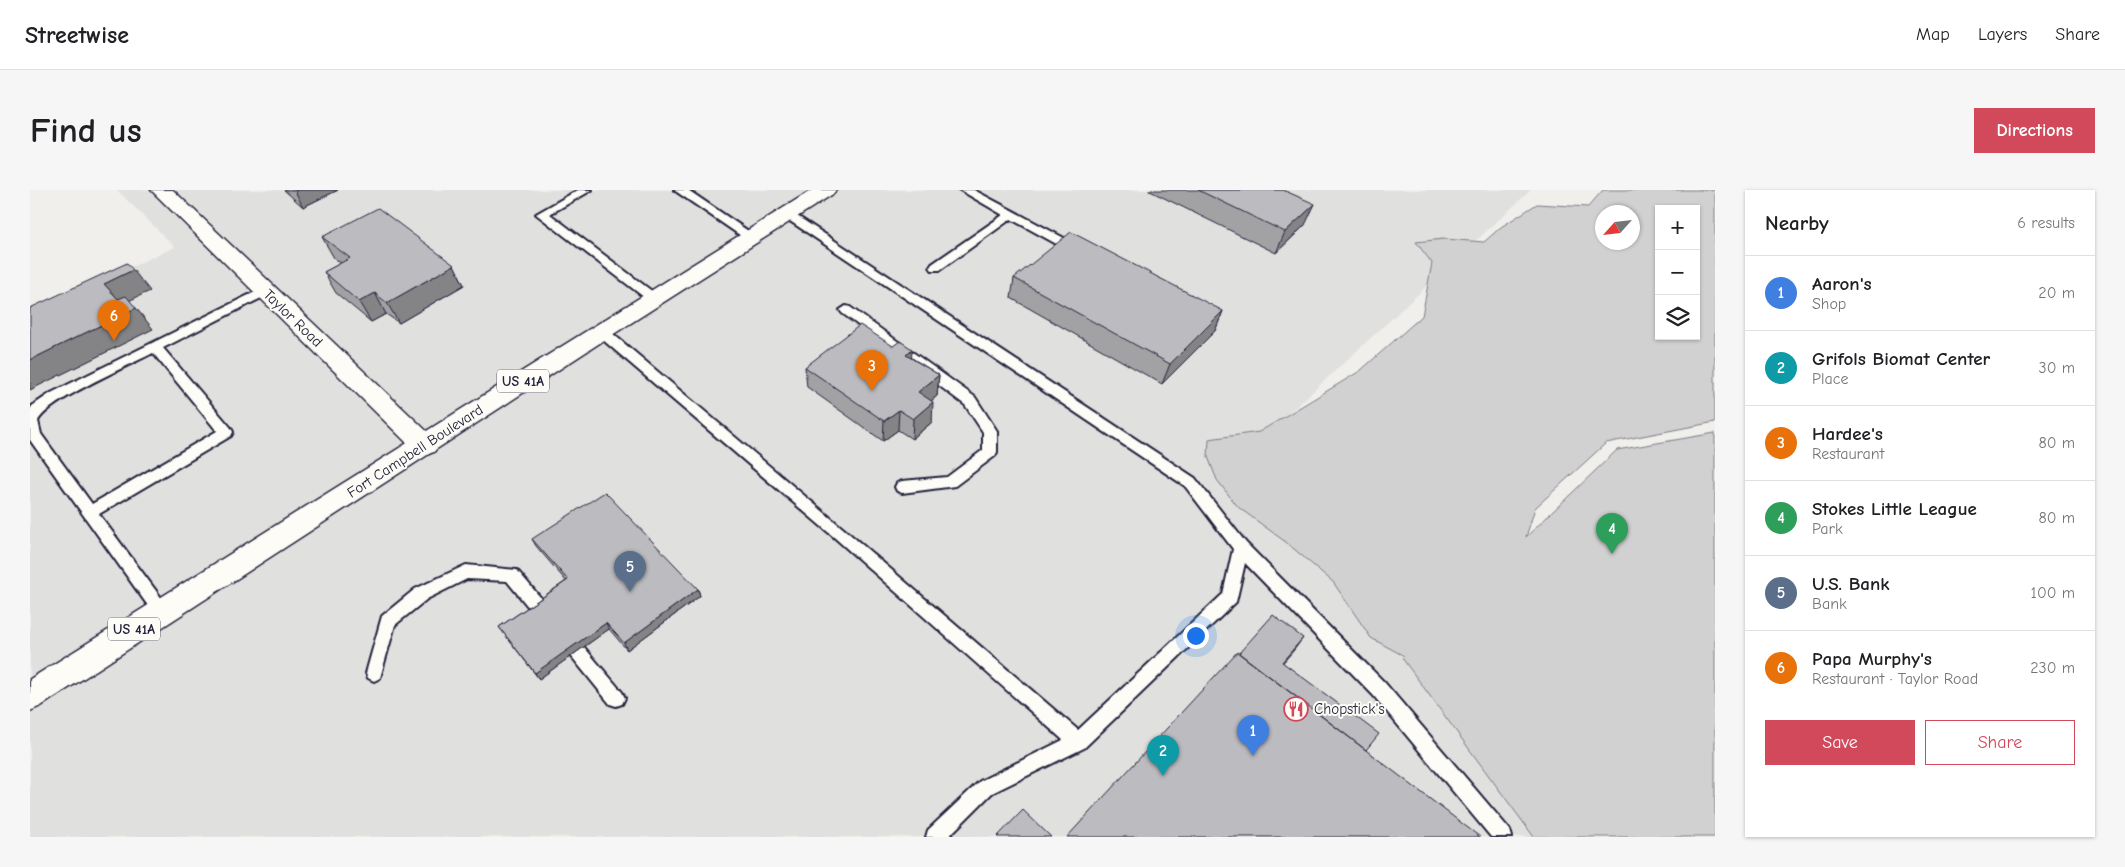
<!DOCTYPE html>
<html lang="en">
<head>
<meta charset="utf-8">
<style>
	:root { --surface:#fff; --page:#f6f6f6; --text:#202124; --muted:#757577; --line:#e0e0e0; --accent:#d1495b }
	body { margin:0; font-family:"Comic Neue",sans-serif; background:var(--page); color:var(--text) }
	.controls { position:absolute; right:15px; top:15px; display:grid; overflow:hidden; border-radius:0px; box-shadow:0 1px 4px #0004 }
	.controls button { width:45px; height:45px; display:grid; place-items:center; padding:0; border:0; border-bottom:1px solid var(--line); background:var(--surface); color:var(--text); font:25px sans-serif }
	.compass { position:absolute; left:1565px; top:15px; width:45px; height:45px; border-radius:50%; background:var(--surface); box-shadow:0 1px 4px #0004; rotate:243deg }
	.you { position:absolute; left:1165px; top:445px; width:18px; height:18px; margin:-12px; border:4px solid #fff; border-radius:50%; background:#1a73e8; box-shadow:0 0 0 8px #1a73e833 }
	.badge { display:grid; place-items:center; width:32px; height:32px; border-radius:50%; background:var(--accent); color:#fff; font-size:16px; font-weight:700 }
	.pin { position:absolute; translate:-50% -41px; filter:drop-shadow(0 1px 2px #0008) }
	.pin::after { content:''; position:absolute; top:26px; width:18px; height:15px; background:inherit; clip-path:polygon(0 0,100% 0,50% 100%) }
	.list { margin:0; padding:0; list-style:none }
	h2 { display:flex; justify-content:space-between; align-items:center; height:65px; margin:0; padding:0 20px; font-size:21px }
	h2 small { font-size:16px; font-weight:400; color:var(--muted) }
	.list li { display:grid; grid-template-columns:32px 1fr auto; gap:15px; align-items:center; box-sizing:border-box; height:75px; padding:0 20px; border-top:1px solid var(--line) }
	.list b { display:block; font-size:19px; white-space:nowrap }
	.list p { margin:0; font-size:16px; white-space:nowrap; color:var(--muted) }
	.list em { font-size:16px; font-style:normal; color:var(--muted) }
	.actions { display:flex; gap:10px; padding:15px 20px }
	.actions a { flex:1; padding:11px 0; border:1px solid var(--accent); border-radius:0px; text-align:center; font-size:18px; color:var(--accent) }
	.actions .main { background:var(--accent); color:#fff }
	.icon { flex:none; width:28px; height:28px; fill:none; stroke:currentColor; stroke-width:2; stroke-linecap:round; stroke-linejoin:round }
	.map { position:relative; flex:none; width:1685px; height:647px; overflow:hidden; border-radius:0px }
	header { display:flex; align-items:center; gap:30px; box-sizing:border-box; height:70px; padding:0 25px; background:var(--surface); border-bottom:1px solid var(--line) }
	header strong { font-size:24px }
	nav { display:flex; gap:28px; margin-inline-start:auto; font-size:18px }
	.intro { display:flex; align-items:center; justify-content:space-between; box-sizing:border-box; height:120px; padding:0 30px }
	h1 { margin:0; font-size:35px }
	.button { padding:12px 22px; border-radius:0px; background:var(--accent); color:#fff; font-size:18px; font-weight:700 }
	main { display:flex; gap:30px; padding:0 30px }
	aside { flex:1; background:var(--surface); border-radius:0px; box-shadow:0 1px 4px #0004 }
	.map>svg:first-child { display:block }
	.built { fill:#e0e0df }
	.green { fill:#d2d1d1; stroke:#7a7a86; fill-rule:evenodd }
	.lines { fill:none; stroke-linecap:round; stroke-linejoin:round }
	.lane-casing { stroke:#22223b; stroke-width:4 }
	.street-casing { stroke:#22223b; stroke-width:3 }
	.highway-casing { stroke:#22223b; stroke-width:3 }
	.lane { fill:#fdfcf7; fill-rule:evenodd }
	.street { fill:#fdfcf7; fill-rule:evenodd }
	.highway { fill:#fdfcf7; fill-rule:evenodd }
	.wall { fill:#a2a2a5; stroke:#22223b }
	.shaded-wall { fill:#848486; stroke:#22223b }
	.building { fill:#bcbcc0; stroke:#22223b }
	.labels { text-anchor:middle; stroke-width:4; stroke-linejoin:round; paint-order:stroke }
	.shield { fill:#fdfcf7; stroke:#646373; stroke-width:1 }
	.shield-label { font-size:14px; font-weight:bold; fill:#22223b }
	.street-label { font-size:15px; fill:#22223b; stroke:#fdfcf7 }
	.poi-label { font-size:15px; fill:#22223b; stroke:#fdfcf7; text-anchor:start }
</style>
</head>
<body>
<header>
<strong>Streetwise</strong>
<nav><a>Map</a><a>Layers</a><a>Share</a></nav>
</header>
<div class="intro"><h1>Find us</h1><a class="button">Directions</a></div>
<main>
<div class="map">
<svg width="1685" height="647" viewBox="0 0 1685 647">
	<rect width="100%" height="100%" fill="#f0efec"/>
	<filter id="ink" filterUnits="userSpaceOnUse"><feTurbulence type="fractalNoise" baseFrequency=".02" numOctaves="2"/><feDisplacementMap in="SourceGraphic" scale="10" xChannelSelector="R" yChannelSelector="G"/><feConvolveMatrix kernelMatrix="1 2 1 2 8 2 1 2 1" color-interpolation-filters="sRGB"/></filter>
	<g filter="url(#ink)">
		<path class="built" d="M87,0H1501L1187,290L1296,364L1504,647H0V123L145,57Z"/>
		<path class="green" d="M1573,0H1685V232L1576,253L1505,318L1496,347L1587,260L1685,243V647H1504L1372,468L1374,466L1341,448L1303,392L1257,353L1208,317L1187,290L1178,267L1179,249L1229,242L1330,181L1392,126L1402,73L1386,52L1414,49L1454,52L1471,37L1507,14L1558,17ZM1629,19H1666V146H1629ZM1572,22H1602V52H1572Z"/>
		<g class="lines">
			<g class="lane-casing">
				<path id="lane" d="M548,0H562L520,24L627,105L629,108L627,111H619L506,24Z
					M644,0H658L727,47L725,50H717Z
					M930,0H944L1051,57L1053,60L1051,63H1043L981,29L910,80H902L900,77L902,74L973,25Z
					M758,20L1165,288L1216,353L1355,493L1480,640L1482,647H1461L1343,505L1215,373L1206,412L1054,558L962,603L918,647H896L898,640L950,591L1033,550L805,348L566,144L565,141L566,138H576L815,340L1048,540L1193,404L1203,359L1155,296L754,27L752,24Z
					M235,97L241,101L239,104L133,158L201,238L203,242L201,246L69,324L138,417L140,422L138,427L132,429L126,427L0,250V220L2,216L21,203ZM123,163L187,241L62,314L11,244L8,231C19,210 98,176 123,163Z
					M816,116L820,117L945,207L967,241V262L965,266L925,296L872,303L867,301L865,297L867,293L872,291L917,287L953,260V242L935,215L812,123L810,120Z
					M436,375L487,380L516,414L518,419L516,424L510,426L504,424L477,391L437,389L397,409L365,435L350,488L344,491L338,488L336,483L352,426L385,399Z
					M548,455L554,457L592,502L595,508L592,514L586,516L580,514L542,467L540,462L542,457Z"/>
			</g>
			<g class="street-casing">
				<path id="street" d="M121,0H143L404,248L408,255L404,262L395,265L386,262Z"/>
			</g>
			<g class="highway-casing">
				<path id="highway" d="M782,0H806L803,4L579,147L11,516L0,521V489Z"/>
			</g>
			<use href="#lane" class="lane"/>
			<use href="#street" class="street"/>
			<use href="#highway" class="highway"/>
		</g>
		<path class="wall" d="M254,0H308L273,17Z
			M1118,0H1253L1275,35L1246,63Z
			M292,47L424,75L434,95L369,133L356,124L341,132L306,103L294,82L311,73L304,68Z
			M984,88L1193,121L1185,141L1132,194L981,108Z
			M882,168L909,185L907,206L901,211L902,232L882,249L868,240L853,251L777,197L775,177Z
			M502,349L668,399L670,406L597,460L579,439L509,489L469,437L536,391L506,356Z"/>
		<path class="shaded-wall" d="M268,0H308L273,17L265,1Z
			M1285,14L1275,35L1246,63L1255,42Z
			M424,75L434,95L369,133L357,113Z
			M103,80L120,101L92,114L74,94Z
			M345,103L356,124L341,132L329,112Z
			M106,118L123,139L0,200V170Z
			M1193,121L1185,141L1132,194L1140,174Z
			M882,159L881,180L876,165Z
			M909,185L907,206L887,222L888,202Z
			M903,212L902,232L882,249L883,229Z
			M869,220L868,240L853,251L854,231Z
			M668,399L670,406L597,460L594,453Z
			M576,433L579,439L509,489L505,483Z
			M1273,448L1264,460L1243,484L1252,472Z"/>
		<path class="building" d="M1168,0H1253L1285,14L1255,42Z
			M348,18L424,75L357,113L345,103L329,112L294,82L320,68L292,47Z
			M1041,42L1193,121L1140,174L984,88Z
			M97,73L103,80L74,94L88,109L96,106L106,118L0,170V118Z
			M830,135L863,156L870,151L882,159L876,165L909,185L888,202L903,212L883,229L869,220L854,231L775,177Z
			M575,302L668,399L594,453L576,433L505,483L469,437L538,390L502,349Z
			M1243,425L1273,448L1252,472L1349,544L1336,560L1209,463Z
			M1207,462L1450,647H1037Z
			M993,620L1021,647H967Z"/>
	</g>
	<defs>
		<g id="restaurant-ring" transform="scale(1.25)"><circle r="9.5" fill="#fdfcf7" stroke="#d1495b" stroke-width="1.5"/><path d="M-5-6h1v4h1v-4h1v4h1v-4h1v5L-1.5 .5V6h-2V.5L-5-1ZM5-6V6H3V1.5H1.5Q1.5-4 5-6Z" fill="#d1495b"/></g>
	</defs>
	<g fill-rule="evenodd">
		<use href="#restaurant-ring" x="1266" y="519"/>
	</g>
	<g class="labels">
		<g class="shield">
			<rect x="467" y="179.5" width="52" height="23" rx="4"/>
			<rect x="78" y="427.5" width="52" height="23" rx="4"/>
		</g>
		<g class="shield-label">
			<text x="493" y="196">US 41A</text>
			<text x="104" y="444">US 41A</text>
		</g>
		<g class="street-label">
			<text transform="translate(263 128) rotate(44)" y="5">Taylor Road</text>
			<text transform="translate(385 261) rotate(-33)" y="5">Fort Campbell Boulevard</text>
		</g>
		<g class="poi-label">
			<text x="1284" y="524">Chopstick's</text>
		</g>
	</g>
</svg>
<div class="controls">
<button>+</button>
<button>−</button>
<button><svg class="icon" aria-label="layers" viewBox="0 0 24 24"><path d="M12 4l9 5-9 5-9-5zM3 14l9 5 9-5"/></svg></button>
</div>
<svg class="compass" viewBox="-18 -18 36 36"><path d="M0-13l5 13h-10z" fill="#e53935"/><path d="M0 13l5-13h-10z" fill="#757577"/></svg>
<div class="you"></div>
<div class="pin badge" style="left:1223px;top:566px;background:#3f7fe0">1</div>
<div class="pin badge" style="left:1133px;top:586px;background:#0f9aa8">2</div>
<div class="pin badge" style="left:842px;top:201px;background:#e8710a">3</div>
<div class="pin badge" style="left:1582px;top:364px;background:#2e9e5b">4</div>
<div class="pin badge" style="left:600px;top:402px;background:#5c6f8a">5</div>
<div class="pin badge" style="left:84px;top:151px;background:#e8710a">6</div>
</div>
<aside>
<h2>Nearby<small>6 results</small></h2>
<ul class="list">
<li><span class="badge" style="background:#3f7fe0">1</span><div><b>Aaron's</b><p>Shop</p></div><em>20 m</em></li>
<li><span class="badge" style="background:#0f9aa8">2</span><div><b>Grifols Biomat Center</b><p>Place</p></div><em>30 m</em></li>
<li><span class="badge" style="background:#e8710a">3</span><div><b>Hardee's</b><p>Restaurant</p></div><em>80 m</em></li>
<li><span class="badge" style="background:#2e9e5b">4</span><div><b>Stokes Little League</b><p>Park</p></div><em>80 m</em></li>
<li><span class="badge" style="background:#5c6f8a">5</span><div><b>U.S. Bank</b><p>Bank</p></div><em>100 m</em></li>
<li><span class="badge" style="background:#e8710a">6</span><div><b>Papa Murphy's</b><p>Restaurant · Taylor Road</p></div><em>230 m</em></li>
</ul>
<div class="actions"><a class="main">Save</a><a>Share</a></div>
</aside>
</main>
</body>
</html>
